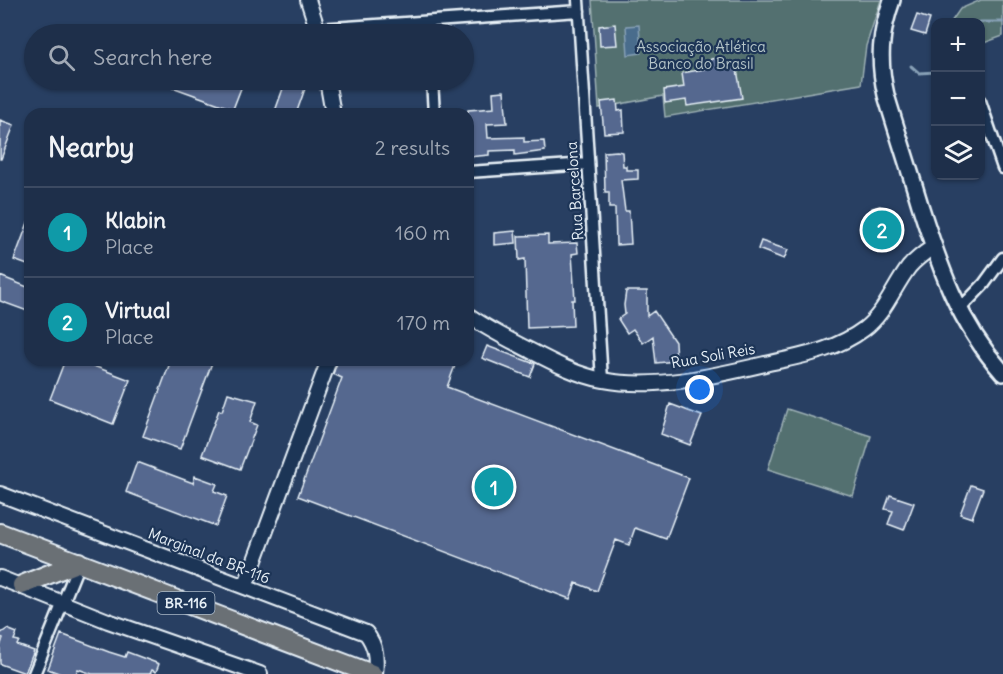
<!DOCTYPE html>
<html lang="en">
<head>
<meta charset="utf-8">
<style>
	:root { --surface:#1e2f4a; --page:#263751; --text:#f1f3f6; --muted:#a1a9b5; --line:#3c4a62; --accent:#ffd166 }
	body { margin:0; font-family:Delius,sans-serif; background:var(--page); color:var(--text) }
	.controls { position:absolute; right:18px; top:18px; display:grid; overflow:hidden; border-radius:12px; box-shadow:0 2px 4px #0004 }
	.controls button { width:54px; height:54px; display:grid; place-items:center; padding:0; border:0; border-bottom:2px solid var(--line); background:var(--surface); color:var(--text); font:30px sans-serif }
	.you { position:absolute; left:700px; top:390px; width:21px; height:21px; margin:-15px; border:4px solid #fff; border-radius:50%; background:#1a73e8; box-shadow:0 0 0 9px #1a73e833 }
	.badge { display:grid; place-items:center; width:39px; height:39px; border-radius:50%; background:var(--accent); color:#fff; font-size:20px; font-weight:700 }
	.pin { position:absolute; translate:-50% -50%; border:3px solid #fff; box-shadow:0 2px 6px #0006 }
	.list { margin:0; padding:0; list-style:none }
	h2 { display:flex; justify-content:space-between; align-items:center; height:78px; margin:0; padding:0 24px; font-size:26px }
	h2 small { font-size:20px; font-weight:400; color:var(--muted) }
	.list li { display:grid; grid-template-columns:39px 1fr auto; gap:18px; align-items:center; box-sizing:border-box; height:90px; padding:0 24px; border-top:2px solid var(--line) }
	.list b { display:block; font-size:22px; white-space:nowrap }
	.list p { margin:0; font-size:20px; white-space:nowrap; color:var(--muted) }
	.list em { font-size:20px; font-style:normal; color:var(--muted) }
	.icon { flex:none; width:33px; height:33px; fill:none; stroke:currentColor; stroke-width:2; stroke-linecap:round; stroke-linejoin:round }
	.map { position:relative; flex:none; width:1003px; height:674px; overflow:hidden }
	.search { position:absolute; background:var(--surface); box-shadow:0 2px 4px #0004; left:24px; top:24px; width:450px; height:66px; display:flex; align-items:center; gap:15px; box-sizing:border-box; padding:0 21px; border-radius:33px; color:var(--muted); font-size:22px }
	.panel { position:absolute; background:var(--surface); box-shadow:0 2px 4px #0004; left:24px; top:108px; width:450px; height:258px; border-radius:18px }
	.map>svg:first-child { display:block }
	.green { fill:#52706f; stroke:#9db0b4; stroke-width:1.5 }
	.water { fill:#486c8c; stroke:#88a1b7; stroke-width:1.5 }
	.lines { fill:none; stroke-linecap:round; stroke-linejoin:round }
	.stream { stroke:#88a1b7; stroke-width:3 }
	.building { fill:#55688f; stroke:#e8f1f8; stroke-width:1.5 }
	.minor-casing { stroke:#e8f1f8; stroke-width:15 }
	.tertiary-casing { stroke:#e8f1f8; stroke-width:18 }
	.secondary-casing { stroke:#e8f1f8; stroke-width:20 }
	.trunk-casing { stroke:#e8f1f8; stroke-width:22 }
	.minor { stroke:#1d3557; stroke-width:10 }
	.tertiary { stroke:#1d3557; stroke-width:14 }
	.secondary { stroke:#1d3557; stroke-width:15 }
	.trunk { stroke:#6b6f75; stroke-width:18 }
	.labels { text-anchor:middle; stroke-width:4.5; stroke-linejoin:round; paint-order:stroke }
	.shield { fill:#1d3557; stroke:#abb9c8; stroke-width:1.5 }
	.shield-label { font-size:14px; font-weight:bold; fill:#e8f1f8 }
	.park-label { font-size:15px; fill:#b4c4c8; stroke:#1d3557 }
	.street-label { font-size:15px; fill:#e8f1f8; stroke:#1d3557 }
</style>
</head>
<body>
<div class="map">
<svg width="1003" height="674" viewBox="0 0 1003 674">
	<rect width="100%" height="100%" fill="#283f62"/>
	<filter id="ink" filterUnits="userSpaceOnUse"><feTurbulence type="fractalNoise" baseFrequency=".0167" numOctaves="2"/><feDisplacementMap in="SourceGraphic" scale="12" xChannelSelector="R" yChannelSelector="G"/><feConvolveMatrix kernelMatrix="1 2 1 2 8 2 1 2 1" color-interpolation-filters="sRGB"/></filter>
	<g filter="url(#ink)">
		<path class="green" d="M592,0H881L866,46L861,84L665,117L663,96L599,108Z
			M981,0H1003V36L981,44L980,22H951L960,9Z
			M787,409L871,436L853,496L768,469Z"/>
		<path class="water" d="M639,25L641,53L628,55L626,26Z"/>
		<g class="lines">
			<path class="stream" d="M980,22H1003
				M911,66L919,73L936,72"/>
		</g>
		<path class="building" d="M917,15L930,19L925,35L911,31Z
			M615,24L617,45L600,46L599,26Z
			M719,58L728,65L736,64L742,98L687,106L686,100L665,103L664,90L684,87L682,73L704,69L711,59Z
			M153,80H234L243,83L233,109Z
			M286,80H308L296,114H274Z
			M504,91L507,123L487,124L488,138L524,137V142L544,141L545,151L515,155V150L489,151V155L468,157V110L494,108L493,92Z
			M617,100L618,111L623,110L624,132L604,133L601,102Z
			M0,120L14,125L1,159H0Z
			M617,151L622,152L623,166H626V170H638V179L621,180L625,211H629L631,244L616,245L615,208H609V192H605L604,152Z
			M880,206L881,211L890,210L895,238L887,240L888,246L879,247L877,236H873L870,225L875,224L872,208Z
			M29,220H30V266L14,260Z
			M515,231L516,243L494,245V233Z
			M548,235V244L577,243L578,253L572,254L575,300H572L573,326L527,328L525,259L519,260L518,236Z
			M761,241L788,250L784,259L758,249Z
			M0,276L30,288V312L0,301Z
			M626,291H647V316L654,311L675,342L676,361L656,363L653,336L643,343L633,329L627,333L618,319L625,314L624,305Z
			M487,346L535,364L530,377L482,358Z
			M65,360H78L130,380L113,424L50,399Z
			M171,360H213L180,449L143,436Z
			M338,360H457L447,387L689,478L666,539L635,528L629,545L616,540L597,591L576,583L570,599L298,496L342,378L333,374Z
			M228,393L257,401L250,422L257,425L240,469L202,455L219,410L222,411Z
			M670,404L702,416L690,445L661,434Z
			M137,462L193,483L195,476L217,484L214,491L227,496L216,526L126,492Z
			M971,485L983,489L972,518L960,514Z
			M890,495L914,503L904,530L888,524L893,511L885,509Z
			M7,629L17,633L14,640L19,641L17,645L34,651L25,673L0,664V647L3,638L0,637V634Z
			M61,634L109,652L125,657L127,652L159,664L156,672L152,670L150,674H92L78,669L76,674H61L48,669Z"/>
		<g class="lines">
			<g class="minor-casing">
				<path id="minor" d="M578,0L602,380
					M318,29L579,11
					M432,80L434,114
					M980,101L1003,168
					M468,172L588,164
					M959,310L984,284L1003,258
					M34,674L79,563"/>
			</g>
			<g class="tertiary-casing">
				<path id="tertiary" d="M308,0L319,34
					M327,80L333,114
					M468,315C487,329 510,340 531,351C554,363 577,375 603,380C655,390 714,376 765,364C800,356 835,351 864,329C885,313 893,288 909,267C916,259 924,253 933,247
					M0,494L366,633C376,646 377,658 375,674
					M0,578L108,621L260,674
					M245,587L329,360"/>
			</g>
			<g class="secondary-casing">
				<path id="secondary" d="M892,0C880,33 878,61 886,95C897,132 909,168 920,205C940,268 958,322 1003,373"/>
			</g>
			<g class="trunk-casing">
				<path id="trunk" d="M0,533L372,674
					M22,585L79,562"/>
			</g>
			<use href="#minor" class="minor"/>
			<use href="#tertiary" class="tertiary"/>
			<use href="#secondary" class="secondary"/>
			<use href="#trunk" class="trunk"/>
		</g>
	</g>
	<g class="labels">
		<rect class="shield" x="157.5" y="592" width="57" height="22" rx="4.5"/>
		<g class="shield-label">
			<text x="186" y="608">BR-116</text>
		</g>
		<g class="park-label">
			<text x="701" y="52">Associação Atlética<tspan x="701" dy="17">Banco do Brasil</tspan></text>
		</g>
		<g class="street-label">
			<text transform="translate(575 191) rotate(-94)" y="5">Rua Barcelona</text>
			<text transform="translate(713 356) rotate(-10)" y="5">Rua Soli Reis</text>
			<text transform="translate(209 556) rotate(21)" y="5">Marginal da BR-116</text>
		</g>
	</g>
</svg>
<div class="controls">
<button>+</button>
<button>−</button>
<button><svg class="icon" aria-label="layers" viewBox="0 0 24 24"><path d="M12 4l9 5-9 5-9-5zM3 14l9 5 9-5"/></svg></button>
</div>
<div class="you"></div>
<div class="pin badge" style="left:494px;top:487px;background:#0f9aa8">1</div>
<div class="pin badge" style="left:882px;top:230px;background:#0f9aa8">2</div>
<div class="search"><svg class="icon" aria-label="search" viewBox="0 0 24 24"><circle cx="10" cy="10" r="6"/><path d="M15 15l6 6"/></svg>Search here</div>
<section class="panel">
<h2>Nearby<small>2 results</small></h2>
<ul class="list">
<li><span class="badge" style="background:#0f9aa8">1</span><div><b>Klabin</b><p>Place</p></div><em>160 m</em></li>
<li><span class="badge" style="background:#0f9aa8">2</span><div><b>Virtual</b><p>Place</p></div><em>170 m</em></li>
</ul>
</section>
</div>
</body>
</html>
